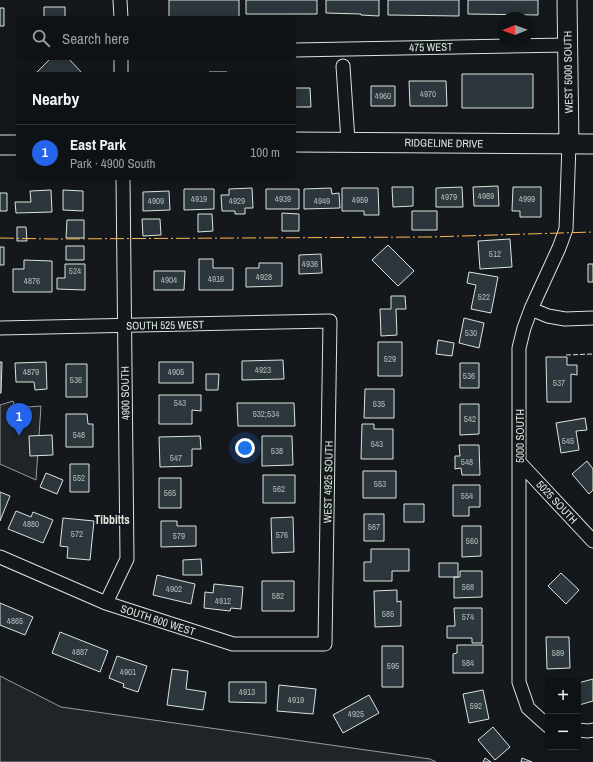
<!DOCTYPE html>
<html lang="en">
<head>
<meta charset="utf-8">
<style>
	:root { --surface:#0f1215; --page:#181b1e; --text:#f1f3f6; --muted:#9b9ea0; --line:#2f3234; --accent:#2563eb }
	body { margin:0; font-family:"Archivo Narrow",sans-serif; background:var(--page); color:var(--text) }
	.controls { position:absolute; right:12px; bottom:12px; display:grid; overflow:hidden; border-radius:4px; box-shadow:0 2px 10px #0003 }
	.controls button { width:36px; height:36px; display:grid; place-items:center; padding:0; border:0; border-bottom:1px solid var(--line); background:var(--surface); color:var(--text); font:20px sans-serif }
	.compass { position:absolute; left:497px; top:12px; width:36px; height:36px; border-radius:50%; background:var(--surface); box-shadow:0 2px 10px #0003; rotate:269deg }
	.you { position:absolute; left:245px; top:448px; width:14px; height:14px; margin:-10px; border:3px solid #fff; border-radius:50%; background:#1a73e8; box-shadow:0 0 0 6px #1a73e833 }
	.badge { display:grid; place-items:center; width:26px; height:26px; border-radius:50%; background:var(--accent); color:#fff; font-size:13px; font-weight:700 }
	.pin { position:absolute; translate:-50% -33px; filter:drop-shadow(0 1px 2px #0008) }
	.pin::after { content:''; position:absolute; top:21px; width:14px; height:12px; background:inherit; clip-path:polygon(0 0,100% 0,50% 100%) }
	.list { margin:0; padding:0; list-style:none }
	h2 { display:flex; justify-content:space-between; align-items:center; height:52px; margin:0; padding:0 16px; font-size:17px }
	h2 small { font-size:13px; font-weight:400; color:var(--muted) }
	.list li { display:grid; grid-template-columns:26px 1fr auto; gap:12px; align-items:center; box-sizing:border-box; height:56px; padding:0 16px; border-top:1px solid var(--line) }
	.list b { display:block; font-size:15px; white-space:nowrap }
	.list p { margin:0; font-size:13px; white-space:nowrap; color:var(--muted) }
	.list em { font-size:13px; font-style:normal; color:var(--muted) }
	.icon { flex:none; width:22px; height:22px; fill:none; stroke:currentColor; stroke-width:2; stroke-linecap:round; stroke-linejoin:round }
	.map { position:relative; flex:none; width:593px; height:762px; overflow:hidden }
	.search { position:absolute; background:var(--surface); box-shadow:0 2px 10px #0003; left:16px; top:16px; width:280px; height:44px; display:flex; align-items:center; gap:10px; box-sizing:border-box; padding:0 14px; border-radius:4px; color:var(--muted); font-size:15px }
	.panel { position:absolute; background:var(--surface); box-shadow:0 2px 10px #0003; left:16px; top:72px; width:280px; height:108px; border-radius:4px }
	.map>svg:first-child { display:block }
	.green { fill:#202428; stroke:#939e99 }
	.building { fill:#2c363c; stroke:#d8e6dc }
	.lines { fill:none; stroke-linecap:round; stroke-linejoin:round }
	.street-casing { stroke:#d8e6dc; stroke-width:15 }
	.secondary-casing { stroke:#d8e6dc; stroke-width:21 }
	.street { stroke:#14181c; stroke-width:13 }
	.secondary { stroke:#14181c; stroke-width:19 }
	.fence { stroke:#d8e6dc; stroke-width:1; stroke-dasharray:5 2; stroke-linecap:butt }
	.power { stroke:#ffb74d; stroke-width:1; stroke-dasharray:14 3 2 3; stroke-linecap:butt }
	.labels { text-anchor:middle; stroke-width:3; stroke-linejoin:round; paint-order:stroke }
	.number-label { font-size:9px; fill:#adbab4 }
	.street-label { font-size:11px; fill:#d8e6dc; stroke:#14181c }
	.neighbourhood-label { font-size:12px; font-weight:bold; fill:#d8e6dc; stroke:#14181c }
</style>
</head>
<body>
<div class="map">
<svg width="593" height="762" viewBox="0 0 593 762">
	<rect width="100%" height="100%" fill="#14181c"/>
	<path class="green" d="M13,401L15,408L41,406L36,480L0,464V405Z
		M0,676L61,707L430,759L436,762H0Z"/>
	<path class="building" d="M169,0H239V18H169Z
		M246,0H317V14H246Z
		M326,0H379V16L361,15V14L326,13Z
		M388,0H459V16L388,15Z
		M468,0H538V15L468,14Z
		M44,7H65V18H44Z
		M0,8H4V26H0Z
		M51,58H60L62,60L65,58H68L83,74H35Z
		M209,72H227V74H209Z
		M462,74H533V108H462Z
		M409,81H446L447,106H410Z
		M371,86H395V106H371Z
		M294,88H310L311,107H294Z
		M498,186L499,206H474L473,187Z
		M392,187H413V206L393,207Z
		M462,187L463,207H436V188Z
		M513,187H541V217H520V211H512Z
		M252,188L253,208H245V214H235V211H222L221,195H229V189Z
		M331,188L332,194L339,193L340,208L304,209V189Z
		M342,188H378L379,215H364V211H342Z
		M184,189H214V209L184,210Z
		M266,189H299V209H266Z
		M51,190L52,212L16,213L15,202H31L30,191Z
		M63,190L83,191V211L63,210Z
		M169,191L170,210L143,211V192Z
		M0,193H7V211H0Z
		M412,211H437V230H412Z
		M282,213L299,214V231H282Z
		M198,214H212L213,231L198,232Z
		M142,219H160L161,235L143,236Z
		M67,220H84V238H66Z
		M17,227H26L27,241H17Z
		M510,239L512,267L480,269L478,241Z
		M388,245L414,271L398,286L372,260Z
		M66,246H84V260H66Z
		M0,247H4V265H0Z
		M321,254L322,273L299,274V255Z
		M199,259H213V268H233V290H199Z
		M24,260L52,261V292H13V269H24Z
		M259,263H282V286L246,287V268H259Z
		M65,264H85V290L57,289V278H65Z
		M588,264H593V282H588Z
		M154,271H185L184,290H154Z
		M469,272L498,277L491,313L471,309L476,285L467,283Z
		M391,296H405L406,309H396L397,335L381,336L380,309H391Z
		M464,318L484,323L479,348L459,343Z
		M438,340L454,343L452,356L436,354Z
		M378,342H402V376H378Z
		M546,357H567V365H577V375L571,374V402H547Z
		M283,360L284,379L242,380V361Z
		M0,362H2L1,393H0Z
		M46,362L47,389L35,390L34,382H16L15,363Z
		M159,362H193V383H159Z
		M460,363H479V388H460Z
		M66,364H87V397H66Z
		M206,374H219L218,390H206Z
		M365,389H394V418H364Z
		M159,395H201V411L192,410V424H159Z
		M237,403H294L295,426H238Z
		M460,404H479V434L460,435Z
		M66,414H87L88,424H93V447H66Z
		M585,418L587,430L576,431L579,450L561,453L556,423Z
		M362,424H374V429H393V459H361Z
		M52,435L53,455L30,456L29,436Z
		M200,436L201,449H192V466L160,467L159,437Z
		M262,436H292L293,465L262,466Z
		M459,445H479L480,475H462L461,468L455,469V456H460Z
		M587,461L593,469V490L589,494L572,474Z
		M70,464H89V492H70Z
		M363,471H396V498H363Z
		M46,473L63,480L57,494L40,487Z
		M263,475H295V503H263Z
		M159,478H181V508H159Z
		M453,485H480V507H469V516H453Z
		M0,492L10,496L0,521Z
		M404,504H424V522H404Z
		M16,511L31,517L33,512L53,520L43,543L8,529Z
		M364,514H384V541H364Z
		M293,517L294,552L272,553L271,518Z
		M63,518L94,521L90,560L67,558L68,547L60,546Z
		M161,521H177V526H196V546L161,547Z
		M462,526H481V556L462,557Z
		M371,549H409V571H392V581H364V562H371Z
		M201,559L202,575H183V560Z
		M439,563H458V577H439Z
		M460,571H482V597L454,598V577H460Z
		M561,573L579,590L566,604L548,586Z
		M157,575L195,584L191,604L153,595Z
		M262,581H294V611H262Z
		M214,584L243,587L241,609L231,608L230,611L204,608L205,592L213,593Z
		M397,590V602L401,601V626L375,627L374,591Z
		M0,603L33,617L25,635L0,625Z
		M454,608H482V643H472V638H447V626H455Z
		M60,632L108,651L100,672L52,653Z
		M546,637H569L570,668L547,669Z
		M457,645H483V673H453V654L457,653Z
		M382,646H403V687H382Z
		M117,656L147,666L138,692L123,687L124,684L109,678Z
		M172,669L188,671L186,689L206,692L203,710L167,705Z
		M593,679V701L579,705L578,683Z
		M229,682H266V703L229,702Z
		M279,685L316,689L313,714L277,711Z
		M483,690L489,719L469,723L463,694Z
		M369,695L379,713L343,733L333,715Z
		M493,727L510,747L495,760L478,740Z
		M485,758L491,762H483Z
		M522,758L532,762H521Z"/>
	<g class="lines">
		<g class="street-casing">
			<path id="street" d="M120,0L121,18
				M294,50L568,45
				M121,58V74
				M343,66L348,141
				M531,309L548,316L565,319L593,318
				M0,328L330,321L325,644H233L106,603L0,557
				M520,463L593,541
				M106,603L127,559L123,178
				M548,726L528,708L519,682V348L524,328L531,309L559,248L566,229L569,144
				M578,730L588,731L593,730"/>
		</g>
		<g class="secondary-casing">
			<path id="secondary" d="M567,0L569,144
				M294,142L593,144
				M0,145H18"/>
		</g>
		<use href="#street" class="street"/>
		<use href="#secondary" class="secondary"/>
		<path class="fence" d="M566,355L593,354"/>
		<path class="power" d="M0,238L53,239L429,237L593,232"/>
	</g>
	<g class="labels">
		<g class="number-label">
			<text x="428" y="97">4970</text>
			<text x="383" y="99">4960</text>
			<text x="486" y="199">4989</text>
			<text x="449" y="200">4979</text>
			<text x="199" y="202">4919</text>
			<text x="283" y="202">4939</text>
			<text x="527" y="202">4999</text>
			<text x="360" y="203">4959</text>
			<text x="156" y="204">4909</text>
			<text x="237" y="204">4929</text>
			<text x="322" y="204">4949</text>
			<text x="495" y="257">512</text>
			<text x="310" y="267">4936</text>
			<text x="75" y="274">524</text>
			<text x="264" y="280">4928</text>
			<text x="216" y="282">4916</text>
			<text x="169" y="283">4904</text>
			<text x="32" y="284">4876</text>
			<text x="484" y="300">522</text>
			<text x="471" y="336">530</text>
			<text x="390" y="362">529</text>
			<text x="263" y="373">4923</text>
			<text x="31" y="375">4879</text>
			<text x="176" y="375">4905</text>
			<text x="469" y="379">536</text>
			<text x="76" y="383">536</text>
			<text x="559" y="386">537</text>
			<text x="180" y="406">543</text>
			<text x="379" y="407">535</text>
			<text x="266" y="417">532;534</text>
			<text x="470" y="422">542</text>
			<text x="79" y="438">548</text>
			<text x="568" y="444">545</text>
			<text x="377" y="447">543</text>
			<text x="277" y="454">538</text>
			<text x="176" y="461">547</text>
			<text x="467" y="465">548</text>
			<text x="79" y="481">552</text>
			<text x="380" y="487">553</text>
			<text x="279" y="492">562</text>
			<text x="170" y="496">565</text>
			<text x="467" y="499">554</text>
			<text x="31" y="527">4880</text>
			<text x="374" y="530">567</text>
			<text x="77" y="537">572</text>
			<text x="282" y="538">576</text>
			<text x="179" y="539">579</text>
			<text x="472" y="544">560</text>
			<text x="468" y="590">568</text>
			<text x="174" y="592">4902</text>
			<text x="278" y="599">582</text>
			<text x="223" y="604">4912</text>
			<text x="388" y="617">585</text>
			<text x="468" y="620">574</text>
			<text x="15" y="624">4865</text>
			<text x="80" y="655">4887</text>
			<text x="558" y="656">589</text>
			<text x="468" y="666">584</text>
			<text x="393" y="669">595</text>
			<text x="128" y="675">4901</text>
			<text x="247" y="695">4913</text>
			<text x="296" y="703">4919</text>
			<text x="476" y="709">592</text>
			<text x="356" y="717">4925</text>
		</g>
		<g class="street-label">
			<text transform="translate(431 47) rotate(-1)" y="4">475 WEST</text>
			<text transform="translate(568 72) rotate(-91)" y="4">WEST 5000 SOUTH</text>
			<text transform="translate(444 143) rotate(1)" y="4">RIDGELINE DRIVE</text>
			<text transform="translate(165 325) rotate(-1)" y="4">SOUTH 525 WEST</text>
			<text transform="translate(125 393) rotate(-91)" y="4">4900 SOUTH</text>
			<text transform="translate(520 436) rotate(-90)" y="4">5000 SOUTH</text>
			<text transform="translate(328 482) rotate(-89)" y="4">WEST 4925 SOUTH</text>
			<text transform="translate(557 502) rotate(47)" y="4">5025 SOUTH</text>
			<text transform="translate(158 620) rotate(18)" y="4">SOUTH 600 WEST</text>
		</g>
		<g class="neighbourhood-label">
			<text x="112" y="524">Tibbitts</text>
		</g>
	</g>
</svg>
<div class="controls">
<button>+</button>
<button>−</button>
</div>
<svg class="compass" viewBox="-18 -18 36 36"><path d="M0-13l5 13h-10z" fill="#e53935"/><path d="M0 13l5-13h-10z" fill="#9b9ea0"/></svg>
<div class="you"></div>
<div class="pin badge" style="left:19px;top:436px">1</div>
<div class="search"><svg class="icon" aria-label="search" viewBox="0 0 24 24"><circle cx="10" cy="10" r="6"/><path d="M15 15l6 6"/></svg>Search here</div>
<section class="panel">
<h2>Nearby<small></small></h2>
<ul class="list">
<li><span class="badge">1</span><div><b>East Park</b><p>Park · 4900 South</p></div><em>100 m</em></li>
</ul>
</section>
</div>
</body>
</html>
